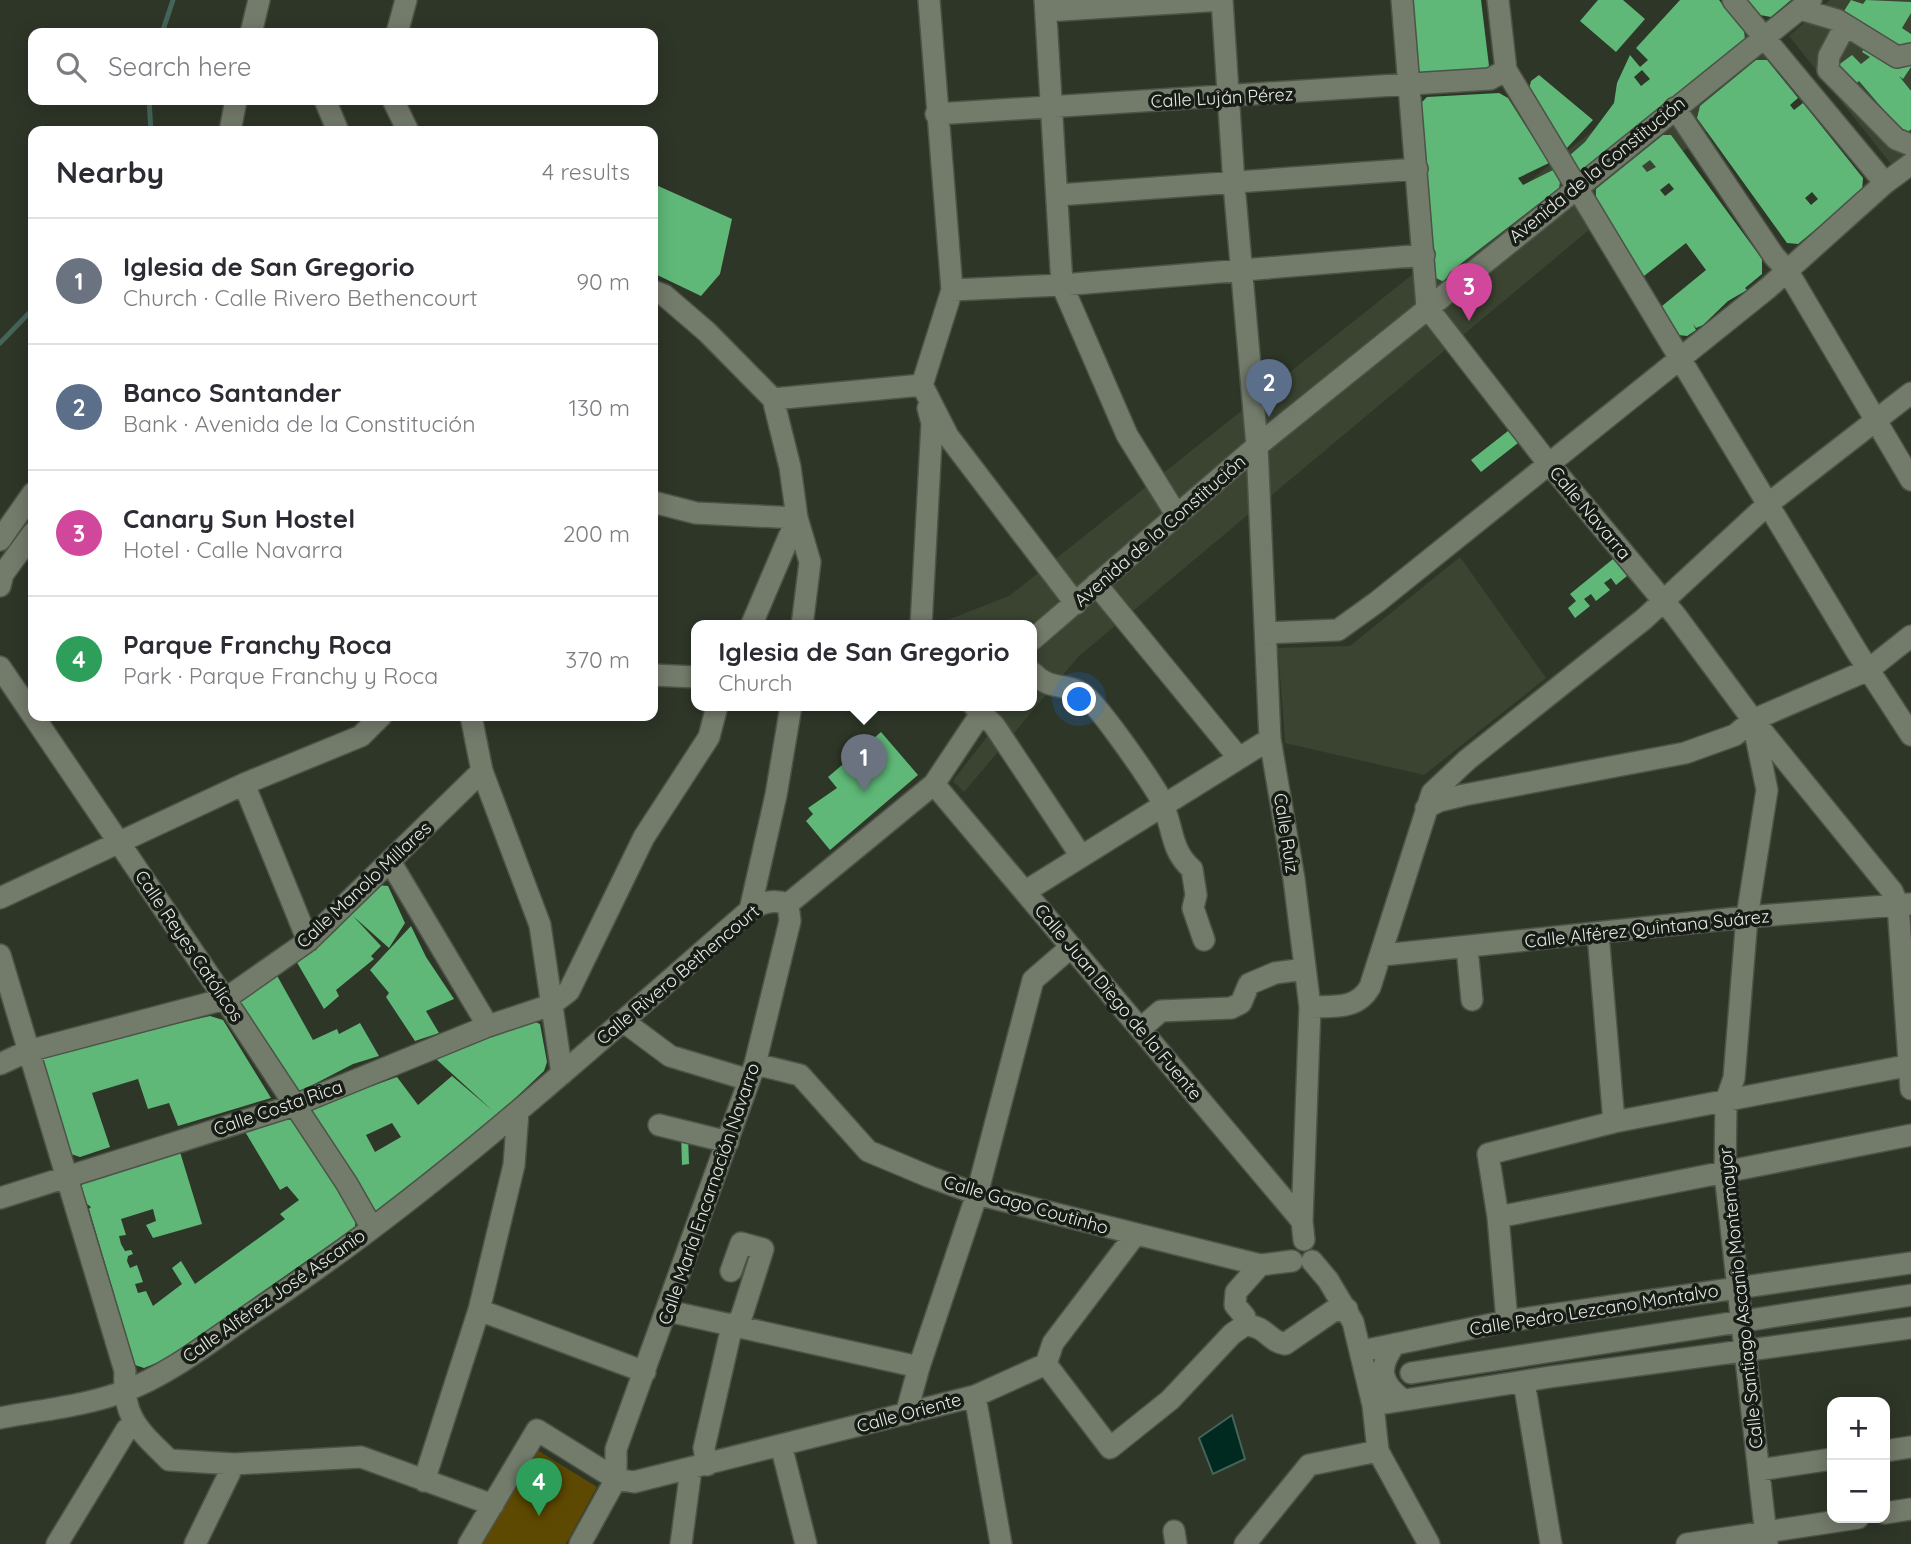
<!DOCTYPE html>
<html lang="en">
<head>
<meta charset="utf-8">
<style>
	:root { --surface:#fff; --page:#f7f7f7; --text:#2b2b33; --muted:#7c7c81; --line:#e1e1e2; --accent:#b45309 }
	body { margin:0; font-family:Quicksand,sans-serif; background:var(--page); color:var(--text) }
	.controls { position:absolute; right:21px; bottom:21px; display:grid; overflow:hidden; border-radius:14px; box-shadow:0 4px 18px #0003 }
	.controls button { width:63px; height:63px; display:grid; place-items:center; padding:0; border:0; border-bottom:2px solid var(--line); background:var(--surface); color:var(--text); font:35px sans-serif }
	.you { position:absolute; left:1080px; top:700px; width:24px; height:24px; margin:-18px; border:5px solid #fff; border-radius:50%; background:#1a73e8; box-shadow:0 0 0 10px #1a73e833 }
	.badge { display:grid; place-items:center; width:46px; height:46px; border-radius:50%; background:var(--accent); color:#fff; font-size:23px; font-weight:700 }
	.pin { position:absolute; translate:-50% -58px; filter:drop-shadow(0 2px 4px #0008) }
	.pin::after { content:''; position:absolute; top:37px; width:24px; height:21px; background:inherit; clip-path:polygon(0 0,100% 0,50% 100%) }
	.popup { position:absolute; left:691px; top:620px; width:346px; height:91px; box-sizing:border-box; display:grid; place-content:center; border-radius:14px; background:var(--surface); filter:drop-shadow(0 2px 5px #0005); font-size:23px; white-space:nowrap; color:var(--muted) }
	.popup b { font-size:26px; color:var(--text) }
	.popup::after { content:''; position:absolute; left:50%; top:100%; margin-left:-14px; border:14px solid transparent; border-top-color:var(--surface) }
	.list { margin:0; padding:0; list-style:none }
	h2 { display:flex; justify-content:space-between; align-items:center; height:91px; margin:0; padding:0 28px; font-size:30px }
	h2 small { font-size:23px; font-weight:400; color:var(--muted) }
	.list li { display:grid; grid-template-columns:46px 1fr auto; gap:21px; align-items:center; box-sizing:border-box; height:126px; padding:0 28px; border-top:2px solid var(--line) }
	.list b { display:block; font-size:26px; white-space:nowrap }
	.list p { margin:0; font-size:23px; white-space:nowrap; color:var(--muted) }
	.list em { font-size:23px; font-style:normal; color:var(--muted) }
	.icon { flex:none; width:38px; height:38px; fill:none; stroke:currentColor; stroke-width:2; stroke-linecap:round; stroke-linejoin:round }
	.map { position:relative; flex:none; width:1911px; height:1544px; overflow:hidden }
	.search { position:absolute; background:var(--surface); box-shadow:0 4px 18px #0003; left:28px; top:28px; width:630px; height:77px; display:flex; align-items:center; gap:18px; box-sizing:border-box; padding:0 24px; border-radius:14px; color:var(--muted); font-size:26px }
	.panel { position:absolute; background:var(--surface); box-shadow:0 4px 18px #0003; left:28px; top:126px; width:630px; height:595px; border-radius:14px }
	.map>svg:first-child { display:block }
	.built { fill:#3a4431 }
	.green { fill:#5e4902 }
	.water { fill:#00291f; stroke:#45645a; stroke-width:2 }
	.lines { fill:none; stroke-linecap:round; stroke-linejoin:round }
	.stream { stroke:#45645a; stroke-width:5 }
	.building { fill:#5fb878; fill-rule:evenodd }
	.minor-casing { stroke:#4c5347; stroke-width:24 }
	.minor { stroke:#737b6b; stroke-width:21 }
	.labels { text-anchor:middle; stroke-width:7; stroke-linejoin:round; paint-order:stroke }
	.street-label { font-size:18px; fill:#e7ece3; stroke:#181c16 }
</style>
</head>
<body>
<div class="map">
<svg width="1911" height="1544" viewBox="0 0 1911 1544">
	<rect width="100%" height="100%" fill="#2e3628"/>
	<path class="built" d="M1830,0H1911V150L1891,164L1789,36Z
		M1733,19L1778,72L1079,656L964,792L953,781L989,734L998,706H1032V626H932L1009,596Z
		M1460,557L1546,678L1424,775L1285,743L1278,648L1350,646Z"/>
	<path class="green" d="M537,1450L597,1487L566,1544H480Z"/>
	<path class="water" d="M1232,1415L1245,1459L1213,1474L1199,1438Z"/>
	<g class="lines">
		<path class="stream" d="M162,33L173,0
			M149,100L151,131
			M0,343L33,309"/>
	</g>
	<path class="building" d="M1413,0H1481L1489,66L1482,75L1417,77Z
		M1598,0H1623L1645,19L1616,52L1580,21Z
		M1680,0H1719L1744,31L1745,40L1580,172L1569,156L1585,142L1614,103L1617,83L1630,55L1640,67L1648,60L1636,48ZM1642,70L1650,79L1641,86L1634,77Z
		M1747,0H1791L1771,17L1760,15Z
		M1851,0L1863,4L1866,0L1911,2V13L1902,28L1911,34V67L1903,79L1899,76L1911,91V129L1905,135L1859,81L1850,89L1833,69L1852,55L1861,64L1870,57L1862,52L1870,40L1839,19Z
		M1756,60H1767L1798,98L1790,105L1794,110L1803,103L1863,178L1862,191L1798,244L1787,243L1697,118L1700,106ZM1812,192L1818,199L1811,205L1805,198Z
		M1539,75L1593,120L1566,149L1529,89L1531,81Z
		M1499,93L1508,98L1549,163L1518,178L1523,185L1553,170L1560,182L1559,188L1450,272L1444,282L1432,276L1421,103L1427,97Z
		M1663,135H1671L1762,259V274L1745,288L1747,290L1728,301L1703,325L1696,328L1693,324L1696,330L1687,336L1679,335L1662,306L1706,270L1686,243L1644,276L1631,260L1596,198V189ZM1650,160L1656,167L1647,172L1642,166ZM1669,183L1674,189L1665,196L1660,190Z
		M656,185L732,219L720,274L701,296L653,273V190Z
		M1508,431L1518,443L1481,472L1471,460Z
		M1613,559L1627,576L1616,585L1611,578L1604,583L1610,590L1596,601L1591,594L1584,599L1590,606L1575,618L1568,608L1576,601L1570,594Z
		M881,732L918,775L830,850L806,821L813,814L808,808L837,788L828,777Z
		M377,885L388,886L405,923L389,948L353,916L381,946L371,956L374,959L336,990L339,996L324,1009L295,959L334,932Z
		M411,926L426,957L454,999L426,1011L439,1033L415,1041L386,997L389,993L370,970Z
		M275,972L313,1040L337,1029L339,1034L360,1023L379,1056L353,1064L299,1092L227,1000Z
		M210,1016L223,1020L271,1098L178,1126L169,1103L148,1109L138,1079L92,1093L110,1147L80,1157L71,1154L40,1055Z
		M528,1019L540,1024L547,1062L544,1071L469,1142L381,1211L372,1210L310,1118L314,1107L397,1077L418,1105L452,1076L493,1111L436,1059ZM392,1123L401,1137L375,1152L366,1135Z
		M283,1117L292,1120L356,1217L355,1227L166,1359L144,1368L135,1365L89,1209L91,1207L87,1204L81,1186L85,1179L122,1171L180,1152L202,1224L153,1238L146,1225L156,1221L153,1209L121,1219L126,1235L119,1236L121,1244L125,1251L131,1250L133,1254L128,1256L127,1261L130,1268L137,1265L143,1282L135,1284L138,1293L146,1291L153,1306L182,1284L172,1268L181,1261L195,1284L285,1219L280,1214L299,1200L287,1186L280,1190L244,1130Z
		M681,1133L688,1136L689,1164L682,1165Z"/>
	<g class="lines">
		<g class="minor-casing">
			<path id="minor" d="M1045,0L1062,285L1127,435L1176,514
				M1222,0L1234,184L1257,446L1270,739L1294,879L1310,1007L1302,1221L1304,1240
				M1402,0L1427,307L1541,454L1676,616L1753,720L1892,891L1898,905L1911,1089
				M1498,0L1506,70L1857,652L1911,735
				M1733,0L1885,183
				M1800,9L1837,20L1897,57L1911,54
				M1046,11L1222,0
				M1845,26L1829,56L1828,70L1896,139L1911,145
				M251,33L259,0
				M397,33L406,0
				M325,100L338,131
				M393,100L408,131
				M1675,108L1774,256L1787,270L1911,480
				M936,114L1490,79L1506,70
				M230,131L236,100
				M1058,195L1417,169
				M952,290L1062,285L1424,255
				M653,291L664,295L707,332L773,399L790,467L797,518L810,562L802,626
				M922,385L952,290L929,0
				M922,385L948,436L1076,604
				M773,399L922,385
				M653,502L696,513L797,518
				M0,540L33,493
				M1096,584L1238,757
				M0,586L3,574L33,533
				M751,626L797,518
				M921,626L932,423L928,408
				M1266,633L1338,630L1377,602L1768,288L1885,183L1911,164
				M1032,640L1257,446L1811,0
				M0,667L225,999L347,1184L372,1228
				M1032,672C1049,690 1061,683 1080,692C1095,699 1147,776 1158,794C1174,821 1168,849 1192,869L1196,895L1193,908L1204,940
				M653,675L696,677
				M974,706L994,725L1081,856
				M471,716L482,771L540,925L562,1074
				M1753,722L1767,790L1747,917L1734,1078L1726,1101L1725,1174L1767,1544
				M244,784L308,941
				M934,784L1302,1221
				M1426,808L1439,801L1464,795L1685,753L1735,735L1753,720L1868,670L1911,636
				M391,863L488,1026
				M1026,891L1270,739
				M0,898L244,784L361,736L381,716
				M788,904L934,784L986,706
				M750,910L776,795L791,706
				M1598,934L1614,1122
				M1467,948L1472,1000
				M0,955L125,1371C122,1418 138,1429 169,1460L234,1464L361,1457L493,1505
				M1383,955L1747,917L1910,904
				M1310,1007C1334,1006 1357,1010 1370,987L1432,793L1467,760L1644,619L1768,504L1911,393
				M623,1021L670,1056L749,1080
				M1140,1029L1161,1011L1231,1008L1241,1003L1249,984L1275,973L1305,969
				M0,1064L28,1051L225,999L308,941L482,771
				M755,1064L800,1075L868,1151L930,1177L977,1194L1260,1265L1292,1261
				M659,1125L728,1142
				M0,1198L295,1105L488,1026L551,1005L569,991L644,837L709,737L717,706
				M1498,1217L1911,1135
				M1312,1261L1328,1280L1353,1322L1373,1405L1378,1451L1429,1544
				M479,1310L645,1372
				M668,1311L919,1367
				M1507,1321L1498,1217L1488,1154L1614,1122L1911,1065
				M1245,1325C1267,1326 1269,1342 1285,1344L1333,1311L1347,1309
				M1395,1344C1378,1367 1379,1382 1403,1400
				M1362,1351L1507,1321L1911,1263
				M1046,1364L1110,1448L1170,1400L1232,1334L1245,1325V1317L1235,1305L1236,1292L1260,1265
				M1411,1373L1911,1295
				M1524,1382L1551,1544
				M975,1396L1001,1544
				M1373,1405L1550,1377L1911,1328
				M906,1414L919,1367L977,1194L1033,980L1070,948
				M0,1418C40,1410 86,1406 125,1391C173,1373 217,1336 260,1308C436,1191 591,1048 750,910C763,902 773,899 788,904
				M781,1445L806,1544
				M1885,1451L1911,1447
				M707,1465L704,1448L732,1326L741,1318L763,1249L741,1243L731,1271
				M1759,1470L1832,1459
				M424,1481L479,1310L514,1165L518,1112
				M1885,1513L1911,1509
				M1174,1531L1176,1544
				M57,1544L127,1429L134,1425
				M195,1544L234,1464
				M469,1544L537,1430L616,1479L634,1482L975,1396L1046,1364L1053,1343L1135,1235
				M580,1544L616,1479V1449L755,1064L790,921L788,904
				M681,1544L691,1469
				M1245,1544L1309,1465L1378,1451
				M1687,1544L1858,1518"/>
		</g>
		<use href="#minor" class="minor"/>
	</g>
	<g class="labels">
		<g class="street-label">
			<text transform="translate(1222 98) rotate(-3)" y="6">Calle Luján Pérez</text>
			<text transform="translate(1597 170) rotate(-39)" y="6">Avenida de la Constitución</text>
			<text transform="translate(1590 513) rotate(50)" y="6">Calle Navarra</text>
			<text transform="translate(1160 531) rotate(-41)" y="6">Avenida de la Constitución</text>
			<text transform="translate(1286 833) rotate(81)" y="6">Calle Ruiz</text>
			<text transform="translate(364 885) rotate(-43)" y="6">Calle Manolo Millares</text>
			<text transform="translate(1647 929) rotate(-6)" y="6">Calle Alférez Quintana Suárez</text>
			<text transform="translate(189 946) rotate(56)" y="6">Calle Reyes Católicos</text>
			<text transform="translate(678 975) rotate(-40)" y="6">Calle Rivero Bethencourt</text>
			<text transform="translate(1118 1002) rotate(50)" y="6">Calle Juan Diego de la Fuente</text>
			<text transform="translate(278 1108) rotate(-19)" y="6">Calle Costa Rica</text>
			<text transform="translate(709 1194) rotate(-71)" y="6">Calle María Encarnación Navarro</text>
			<text transform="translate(1026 1205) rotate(16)" y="6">Calle Gago Coutinho</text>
			<text transform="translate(274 1296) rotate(-35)" y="6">Calle Alférez José Ascanio</text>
			<text transform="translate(1741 1298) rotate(-96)" y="6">Calle Santiago Ascanio Montemayor</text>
			<text transform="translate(1594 1310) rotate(-9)" y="6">Calle Pedro Lezcano Montalvo</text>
			<text transform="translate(909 1413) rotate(-15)" y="6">Calle Oriente</text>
		</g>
	</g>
</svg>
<div class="controls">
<button>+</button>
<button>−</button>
</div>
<div class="you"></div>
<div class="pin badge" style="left:864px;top:792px;background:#6b7280">1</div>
<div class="popup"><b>Iglesia de San Gregorio</b>Church</div>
<div class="pin badge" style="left:1269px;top:417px;background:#5c6f8a">2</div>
<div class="pin badge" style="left:1469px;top:321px;background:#d1479c">3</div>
<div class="pin badge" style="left:539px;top:1516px;background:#2e9e5b">4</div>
<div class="search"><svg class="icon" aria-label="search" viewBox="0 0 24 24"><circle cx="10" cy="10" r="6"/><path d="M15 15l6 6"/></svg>Search here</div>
<section class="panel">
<h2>Nearby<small>4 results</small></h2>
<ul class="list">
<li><span class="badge" style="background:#6b7280">1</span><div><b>Iglesia de San Gregorio</b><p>Church · Calle Rivero Bethencourt</p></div><em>90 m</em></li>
<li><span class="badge" style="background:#5c6f8a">2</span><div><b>Banco Santander</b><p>Bank · Avenida de la Constitución</p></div><em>130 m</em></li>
<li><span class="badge" style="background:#d1479c">3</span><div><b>Canary Sun Hostel</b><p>Hotel · Calle Navarra</p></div><em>200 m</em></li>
<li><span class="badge" style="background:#2e9e5b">4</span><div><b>Parque Franchy Roca</b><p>Park · Parque Franchy y Roca</p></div><em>370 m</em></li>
</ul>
</section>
</div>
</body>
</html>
